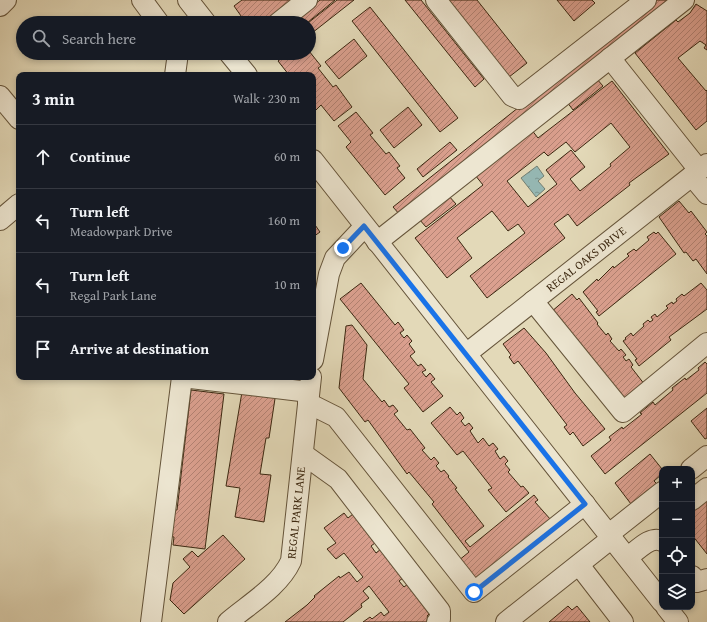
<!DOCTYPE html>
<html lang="en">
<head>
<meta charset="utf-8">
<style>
	:root { --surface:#171b24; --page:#242831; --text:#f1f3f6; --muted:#9ea1a6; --line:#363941 }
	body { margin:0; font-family:"Gentium Book Plus",serif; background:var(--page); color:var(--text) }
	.controls { position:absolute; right:12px; bottom:12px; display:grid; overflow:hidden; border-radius:8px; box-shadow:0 2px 6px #0003 }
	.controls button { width:36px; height:36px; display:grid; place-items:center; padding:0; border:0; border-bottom:1px solid var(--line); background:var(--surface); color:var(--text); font:20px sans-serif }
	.stop { position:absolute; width:12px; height:12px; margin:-9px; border:3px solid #1a73e8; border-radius:50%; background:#fff }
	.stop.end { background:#1a73e8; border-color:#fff; box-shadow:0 1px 4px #0008 }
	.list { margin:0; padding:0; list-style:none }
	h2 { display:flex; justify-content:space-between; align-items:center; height:52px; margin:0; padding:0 16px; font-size:17px }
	h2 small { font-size:13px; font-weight:400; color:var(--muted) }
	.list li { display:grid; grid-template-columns:26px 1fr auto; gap:12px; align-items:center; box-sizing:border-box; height:64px; padding:0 16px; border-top:1px solid var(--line) }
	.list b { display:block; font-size:15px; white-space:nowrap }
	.list p { margin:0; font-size:13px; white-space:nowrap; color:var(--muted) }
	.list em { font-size:13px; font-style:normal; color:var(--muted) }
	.icon { flex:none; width:22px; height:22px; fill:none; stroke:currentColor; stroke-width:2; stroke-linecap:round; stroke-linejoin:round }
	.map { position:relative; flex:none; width:707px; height:622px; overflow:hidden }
	.search { position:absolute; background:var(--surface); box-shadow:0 2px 6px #0003; left:16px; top:16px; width:300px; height:44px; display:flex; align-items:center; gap:10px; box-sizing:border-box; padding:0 14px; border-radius:22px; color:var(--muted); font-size:15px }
	.panel { position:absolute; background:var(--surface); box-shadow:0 2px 6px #0003; left:16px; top:72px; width:300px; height:308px; border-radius:8px }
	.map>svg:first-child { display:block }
	.water { fill:url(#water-ripples); stroke:#727f73 }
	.building { fill:url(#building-hatch); stroke:#3b2710; fill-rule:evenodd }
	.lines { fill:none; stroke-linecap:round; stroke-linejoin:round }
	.minor-casing { stroke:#65543a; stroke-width:22 }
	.minor { stroke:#ede6d1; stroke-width:20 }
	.route { stroke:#1a73e8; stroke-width:5 }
	.labels { text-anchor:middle; stroke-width:4; stroke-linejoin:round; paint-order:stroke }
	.street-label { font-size:12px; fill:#3b2710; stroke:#ede6d1 }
</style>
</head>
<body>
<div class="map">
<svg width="707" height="622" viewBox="0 0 707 622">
	<defs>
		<pattern id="water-ripples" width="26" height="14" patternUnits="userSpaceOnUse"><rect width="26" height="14" fill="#96b9b5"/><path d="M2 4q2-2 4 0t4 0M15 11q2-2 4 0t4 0" fill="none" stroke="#7c9692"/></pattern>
		<pattern id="building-hatch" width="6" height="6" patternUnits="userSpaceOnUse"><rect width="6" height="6" fill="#dba08f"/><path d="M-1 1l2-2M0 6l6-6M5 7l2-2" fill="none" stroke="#b38273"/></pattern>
	</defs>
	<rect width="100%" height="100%" fill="#e3d9b8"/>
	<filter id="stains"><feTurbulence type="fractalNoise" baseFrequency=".005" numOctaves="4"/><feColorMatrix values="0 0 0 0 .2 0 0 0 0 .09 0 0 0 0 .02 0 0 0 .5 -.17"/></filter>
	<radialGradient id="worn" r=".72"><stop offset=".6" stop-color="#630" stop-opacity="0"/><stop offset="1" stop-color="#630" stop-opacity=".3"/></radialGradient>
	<path class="water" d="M537,166L544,176L538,181L545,189L536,197L521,178Z"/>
	<path class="building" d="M242,0H294L264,23H246L234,6Z
		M320,0H335L307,23H291Z
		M337,0H354L312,33L309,29L308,23Z
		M405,0H421L484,79L475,87Z
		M447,0H477L527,63L509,77Z
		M557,0H592L595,3L574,21Z
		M654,0H674L400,215L393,207Z
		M696,4L707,11V50L704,48L706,45L700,41L678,58L706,91L707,90V121L696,130L635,53L676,20L678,22L690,13Z
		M370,7L458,118L440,132L352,21Z
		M354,39L367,56L339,79L325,62Z
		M309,51L321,66L318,68L333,87L336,85L352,107L334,121L321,105L316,110L313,106V75H289L278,61L288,53H306Z
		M596,78L603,86L573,110L567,102Z
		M612,81L669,154L629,183L630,185L577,226L568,214L554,224L565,238L487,298L470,276L525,233L518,224L508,231L492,211L457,238L472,258L447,278L415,238L483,185L475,175L531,129L538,138ZM611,123L630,147L610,164L611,166L580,191L570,179L585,167L571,150L546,170L557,184L528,207L507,181L544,152L548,156L566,142L575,152Z
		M408,107L422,125L394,148L380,130Z
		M356,112L373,133L370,135L386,154L389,152L400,166L397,168L405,178L385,195L346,147L351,142L338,126Z
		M450,142L457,150L423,177L417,169Z
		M448,195L456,204L426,227L419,219Z
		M679,201L689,213L691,211L707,232L705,234L707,236V274L696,259L693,261L686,252L684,253L659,217Z
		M313,222L320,232L313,237Z
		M654,232L656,234L658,232L676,254L599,316L596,312L598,311L583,292L597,279L598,281L613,266L614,268L629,256L627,254L634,249L636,251L649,240L647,237Z
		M361,283L395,325L398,322L404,330L400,333L404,338L407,335L412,341L409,344L415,352L410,356L418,366L421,364L426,370L422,372L426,377L430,373L435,379L431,382L443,396L423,412L404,388L409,384L340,299Z
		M701,283L707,290V309L669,337L671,340L639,366L635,360L637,359L623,341L626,339L625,338L631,333L633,336L644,326L643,324L648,320L650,322L653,320L651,317L655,314L657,317L668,308L666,306L672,302L673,304L677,301L676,299L682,294L684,296Z
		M572,294L577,300L579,298L598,323L597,324L606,335L608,333L612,339L610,341L619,351L621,349L626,355L623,357L626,361L629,359L633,365L631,367L645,385L624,402L551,312Z
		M352,325L367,345L363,379L382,402L384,400L389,407L393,405L398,411L394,414L407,430L410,429L425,448L422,450L431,460L434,457L439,463L436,466L441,472L444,470L449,476L448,477L457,488L455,489L484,526L465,541L470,547L534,495L538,500L535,502L551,520L476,581L458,561L469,552L432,504L434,502L409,472L407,474L368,420L365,422L339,388L346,326Z
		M524,328L546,353L575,393L605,429L583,446L573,432L570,435L564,427L567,425L518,361L514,364L509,357L511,355L503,344Z
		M705,362L707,364V393L605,474L591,456L611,440L609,437L622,427L623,429L642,414L640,413L653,402L655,405L673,390L672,388L685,378L686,380L699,370L698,368Z
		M243,386L276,392L269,438H266L260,474L271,475L264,522L235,517L240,488L226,486Z
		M191,390L224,394L205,549L173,545L174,537L168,536L172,510H177Z
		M450,407L457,415L460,412L464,418L461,421L465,426L469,423L473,428L470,431L478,443L483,438L489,446L493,443L498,449L495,451L500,459L504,456L508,461L505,464L510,470L508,472L521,487L523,486L529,493L506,512L488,490L492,488L463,451L457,455L431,423Z
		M707,408V438L705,439L691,421Z
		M650,454L662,469V474L654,481L659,486L650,492L648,490L631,504L615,483Z
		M707,495V554L692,535V507Z
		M344,513L348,518L353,514L375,543L371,546L376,553L381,549L403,578L399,581L404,587L408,584L430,613L427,616L429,619L426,622H363L370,617L372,619L381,612L384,616L389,612L369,586L363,591L369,598L361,604L362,607L343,622H285L307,605L315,597L314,596L339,576L340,578L349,572L357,582L363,577L344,553L336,559L327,549L336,543L324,528Z
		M223,535L245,559L184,614L170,600L173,583L190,567L183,559L192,551L198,557Z
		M568,606L572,610L577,606L590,622H549Z"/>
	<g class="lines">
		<g class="minor-casing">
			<g id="minor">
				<path d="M142,0L159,23"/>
				<path d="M188,0L206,23"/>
				<path d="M436,0L512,96L519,99L646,0"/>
				<path d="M0,6L6,0"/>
				<path d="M278,23L307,0"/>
				<path d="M229,53L247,75"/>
				<path d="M610,58L699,170"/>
				<path d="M175,75L178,53"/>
				<path d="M0,96L19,119"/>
				<path d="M313,160L662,602"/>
				<path d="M692,176L707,194"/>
				<path d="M0,220L19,204"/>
				<path d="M377,242L684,0"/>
				<path d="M533,301L623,412L707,343"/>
				<path id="s1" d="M466,354L707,164"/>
				<path d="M313,360L329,274L335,258L364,227"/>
				<path d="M308,403L336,417L474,592L585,504"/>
				<path d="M303,454L338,479L440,611V619L437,622"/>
				<path d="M691,469L707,456"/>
				<path d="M692,500L707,488"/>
				<path d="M609,534L662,492"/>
				<path d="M628,557C637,551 650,535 662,541"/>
				<path d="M579,565L623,622"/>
				<path d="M692,576L697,582L707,579"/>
				<path d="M666,607L678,622"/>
				<path d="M151,622L182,377L309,392"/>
				<path id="s2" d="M228,622C249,604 279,587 291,561L311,377"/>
				<path d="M506,622L612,538"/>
			</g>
		</g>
		<use href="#minor" class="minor"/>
	</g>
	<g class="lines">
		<path class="route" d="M343,248L364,226L585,504L474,592"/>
	</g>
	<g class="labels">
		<g class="street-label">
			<text dy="4" stroke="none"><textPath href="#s1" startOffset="153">REGAL OAKS DRIVE</textPath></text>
			<text dy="4" stroke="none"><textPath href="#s2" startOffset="137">REGAL PARK LANE</textPath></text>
		</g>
	</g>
	<rect width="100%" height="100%" filter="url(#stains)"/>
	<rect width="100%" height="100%" fill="url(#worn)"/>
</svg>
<div class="controls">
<button>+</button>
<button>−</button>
<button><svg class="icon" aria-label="locate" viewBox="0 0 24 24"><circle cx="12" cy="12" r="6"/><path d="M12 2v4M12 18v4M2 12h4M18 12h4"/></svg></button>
<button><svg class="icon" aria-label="layers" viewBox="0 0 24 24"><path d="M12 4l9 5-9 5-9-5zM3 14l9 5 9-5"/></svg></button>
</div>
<div class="stop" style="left:474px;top:592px"></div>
<div class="stop end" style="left:343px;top:248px"></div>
<div class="search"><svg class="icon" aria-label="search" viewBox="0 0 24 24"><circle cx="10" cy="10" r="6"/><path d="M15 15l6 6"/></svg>Search here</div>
<section class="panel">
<h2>3 min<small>Walk · 230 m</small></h2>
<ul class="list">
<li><svg class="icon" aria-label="ahead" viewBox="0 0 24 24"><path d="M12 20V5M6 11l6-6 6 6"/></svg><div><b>Continue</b></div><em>60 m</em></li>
<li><svg class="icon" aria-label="left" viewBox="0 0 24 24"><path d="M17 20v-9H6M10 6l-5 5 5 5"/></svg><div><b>Turn left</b><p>Meadowpark Drive</p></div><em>160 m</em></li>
<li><svg class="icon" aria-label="left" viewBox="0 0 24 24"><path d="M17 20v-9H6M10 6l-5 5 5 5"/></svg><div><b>Turn left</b><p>Regal Park Lane</p></div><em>10 m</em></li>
<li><svg class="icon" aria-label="arrive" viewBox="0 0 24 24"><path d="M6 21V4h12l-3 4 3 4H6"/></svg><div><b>Arrive at destination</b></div></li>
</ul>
</section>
</div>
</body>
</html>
